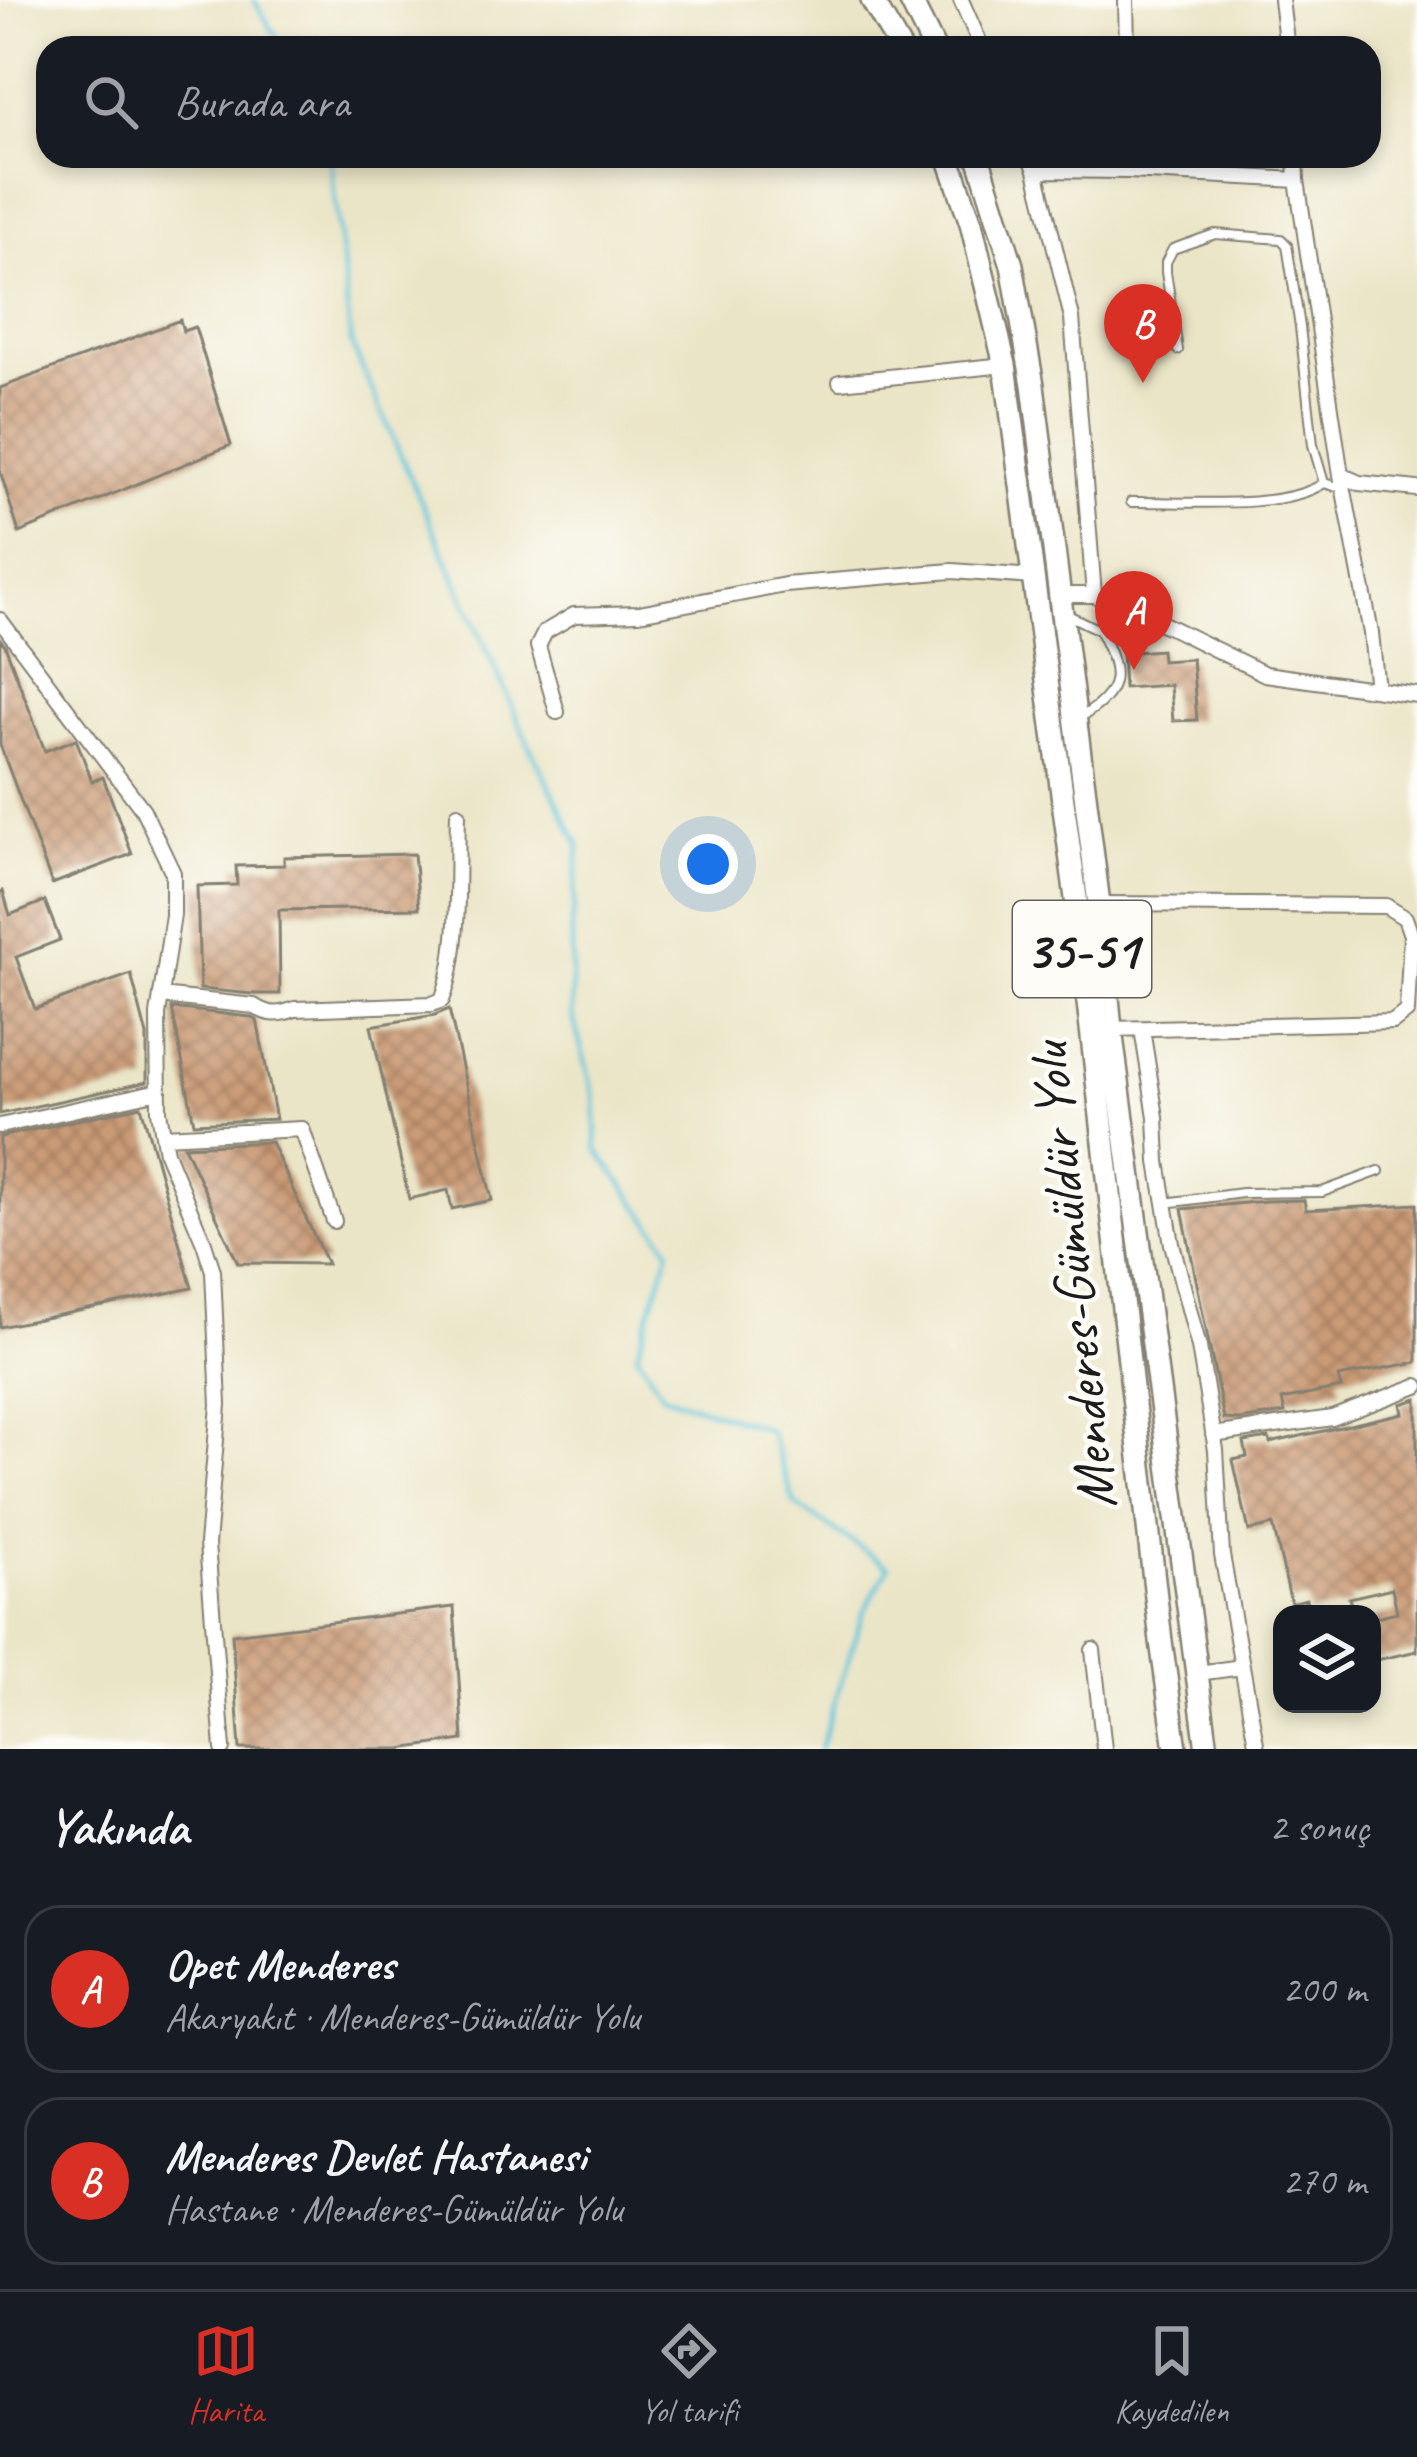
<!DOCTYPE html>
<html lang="tr">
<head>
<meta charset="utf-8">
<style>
	:root { --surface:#171b24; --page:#242831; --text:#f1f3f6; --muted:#9ea1a6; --line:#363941; --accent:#d93025 }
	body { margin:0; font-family:Caveat,sans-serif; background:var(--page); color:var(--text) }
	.controls { position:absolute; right:36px; bottom:36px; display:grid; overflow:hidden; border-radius:24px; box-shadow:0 6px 18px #0003 }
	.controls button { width:108px; height:108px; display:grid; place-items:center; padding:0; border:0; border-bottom:3px solid var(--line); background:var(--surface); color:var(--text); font:60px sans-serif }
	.you { position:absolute; left:708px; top:864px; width:42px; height:42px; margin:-30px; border:9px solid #fff; border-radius:50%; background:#1a73e8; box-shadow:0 0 0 18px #1a73e833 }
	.badge { display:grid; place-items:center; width:78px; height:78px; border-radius:50%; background:var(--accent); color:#fff; font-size:39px; font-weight:700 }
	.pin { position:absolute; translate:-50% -99px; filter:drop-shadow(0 3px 6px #0008) }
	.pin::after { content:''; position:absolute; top:63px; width:42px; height:36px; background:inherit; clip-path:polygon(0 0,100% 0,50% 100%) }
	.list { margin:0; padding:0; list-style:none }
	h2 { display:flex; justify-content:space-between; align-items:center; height:156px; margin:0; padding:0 48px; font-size:51px }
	h2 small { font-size:39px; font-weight:400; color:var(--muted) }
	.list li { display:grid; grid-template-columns:78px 1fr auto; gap:36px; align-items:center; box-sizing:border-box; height:168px; margin:0 24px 24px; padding:0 24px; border:3px solid var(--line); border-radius:36px }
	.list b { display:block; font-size:45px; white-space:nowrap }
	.list p { margin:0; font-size:39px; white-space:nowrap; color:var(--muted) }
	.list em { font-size:39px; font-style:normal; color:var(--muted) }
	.icon { flex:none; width:66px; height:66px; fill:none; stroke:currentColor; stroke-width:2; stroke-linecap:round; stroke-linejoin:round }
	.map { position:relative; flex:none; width:1417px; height:1749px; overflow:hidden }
	.search { position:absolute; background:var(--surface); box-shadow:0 6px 18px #0003; left:36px; right:36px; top:36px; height:132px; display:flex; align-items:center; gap:30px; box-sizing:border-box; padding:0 42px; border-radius:36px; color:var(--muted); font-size:45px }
	.sheet { height:540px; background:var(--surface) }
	nav { display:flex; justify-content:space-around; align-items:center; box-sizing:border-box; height:168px; border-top:3px solid var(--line); background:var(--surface); font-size:33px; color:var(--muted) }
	nav a { display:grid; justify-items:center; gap:6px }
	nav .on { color:var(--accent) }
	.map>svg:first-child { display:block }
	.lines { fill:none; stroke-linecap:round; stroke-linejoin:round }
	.stream { stroke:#5ec5da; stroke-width:4.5 }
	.building { fill:url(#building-cross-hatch) }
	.lane-casing { stroke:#848072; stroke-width:12 }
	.street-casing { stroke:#848072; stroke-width:18 }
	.primary-casing { stroke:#848072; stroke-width:26 }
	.lane { stroke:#fff; stroke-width:8 }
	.street { stroke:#fff; stroke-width:14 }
	.primary { stroke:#fff; stroke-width:21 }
	.labels { text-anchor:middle; stroke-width:9; stroke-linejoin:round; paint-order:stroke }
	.shield { fill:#fdfcf7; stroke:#605f5e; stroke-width:3 }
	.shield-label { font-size:54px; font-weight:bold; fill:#1c1c1c }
	.street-label { font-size:57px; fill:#1c1c1c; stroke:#fdfcf7 }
</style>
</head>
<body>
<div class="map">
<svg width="1417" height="1749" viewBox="0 0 1417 1749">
	<defs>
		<pattern id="building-cross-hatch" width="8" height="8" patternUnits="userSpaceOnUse" patternTransform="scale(3)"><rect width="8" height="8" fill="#cb9b77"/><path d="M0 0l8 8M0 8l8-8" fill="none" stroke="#a47e61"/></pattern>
	</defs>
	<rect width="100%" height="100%" fill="#fdfcf7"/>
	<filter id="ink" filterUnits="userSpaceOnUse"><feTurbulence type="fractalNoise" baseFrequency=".00833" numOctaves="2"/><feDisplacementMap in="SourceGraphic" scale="24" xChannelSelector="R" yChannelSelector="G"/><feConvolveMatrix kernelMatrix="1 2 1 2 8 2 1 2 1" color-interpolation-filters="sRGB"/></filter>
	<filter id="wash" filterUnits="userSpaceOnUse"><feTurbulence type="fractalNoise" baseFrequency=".004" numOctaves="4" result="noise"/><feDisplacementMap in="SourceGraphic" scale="48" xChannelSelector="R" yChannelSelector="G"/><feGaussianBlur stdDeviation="2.7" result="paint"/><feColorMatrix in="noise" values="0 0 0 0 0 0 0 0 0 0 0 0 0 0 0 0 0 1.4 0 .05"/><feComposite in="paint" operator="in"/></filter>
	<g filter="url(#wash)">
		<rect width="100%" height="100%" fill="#ebe5c7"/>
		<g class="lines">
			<path class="stream" d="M254,0L283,48
				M330,156L351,343L529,745L579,845L572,927V1014L595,1098L597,1149L670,1249L637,1353L663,1395L769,1430L795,1504L889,1567L863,1613L820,1749"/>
		</g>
		<g id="blocks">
			<path class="building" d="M180,320L183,331L195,327L231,445L19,533L0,471V388Z
				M0,639L5,645L45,751L76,739L92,781L103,777L132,854L52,884L0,745Z
				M1161,650L1162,661L1192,659L1197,720L1173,721L1170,685L1124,688L1122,653Z
				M414,854L419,908L279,910L280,994H252L200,989L197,886L237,885L236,866L284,865V857Z
				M3,891L10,915L45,901L60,940L16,957L35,1009L131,974L147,1036V1082L0,1114V892Z
				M172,1008L250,1017L257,1020L276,1119L194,1123Z
				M449,1009L492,1200L452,1209L448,1190L409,1199L371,1026L435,1015Z
				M141,1106L192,1288L0,1327V1137Z
				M271,1142L327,1264L238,1263L184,1146Z
				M1304,1200L1306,1210L1417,1204V1362L1338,1377L1341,1388L1282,1400L1285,1413L1239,1420L1224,1419L1182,1209L1266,1201Z
				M1417,1399V1651L1372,1661V1618L1397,1612L1392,1588L1349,1598L1351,1605L1310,1614L1306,1599L1291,1603L1273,1525L1249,1531L1233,1460L1247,1457L1244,1442L1269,1438L1270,1443L1403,1413L1401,1404Z
				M454,1607L463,1740L400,1749H240L232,1634Z"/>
		</g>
	</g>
	<g filter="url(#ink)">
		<use href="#blocks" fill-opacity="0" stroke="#848072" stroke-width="3"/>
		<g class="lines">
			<g class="lane-casing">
				<path id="lane" d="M1178,350L1166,272V262L1173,249L1215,234L1281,239L1287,245L1300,327L1313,445L1324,483L1334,486L1341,484
					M1131,502C1182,501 1283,511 1324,483
					M1068,615L1099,630C1122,672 1123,692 1081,717
					M1165,1203L1242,1193L1322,1192L1379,1171"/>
			</g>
			<g class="street-casing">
				<path id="street" d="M961,0L982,48
					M1126,0L1127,48
					M1281,0L1287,48
					M1030,156L1036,170L1072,318L1094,595
					M1296,156L1297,180L1341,475L1371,633L1377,689
					M1036,170L1129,171L1297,180
					M840,382L1005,365
					M1341,475L1359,483L1417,489
					M1059,595H1094L1170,627L1265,674L1417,695
					M0,620L143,810L173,873V915L158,1015L159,1111L166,1153L204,1243L213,1271L219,1405L207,1544L223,1749
					M557,712L538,646L545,632L574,615L639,613L785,585L952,571L1033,577
					M1099,904L1386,906L1405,918L1411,935L1407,1011L1393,1022L1111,1029
					M161,996L254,1006C269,1016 279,1015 295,1009L432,1004L442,1000C462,950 456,869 458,814
					M1142,1029L1156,1117L1158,1162L1172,1244L1199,1347L1216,1450L1222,1555L1257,1749
					M0,1126L159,1091
					M163,1136L302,1129L334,1221
					M1213,1435L1332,1418L1417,1386
					M1093,1650L1104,1749
					M1198,1673L1242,1667"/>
			</g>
			<g class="primary-casing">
				<path id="primary" d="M872,0L900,48
					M910,0L934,48
					M948,156L971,223L1005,365L1077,906L1161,1641L1176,1749
					M978,156L1012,265L1033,385L1099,904L1111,1029L1207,1749"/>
			</g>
			<use href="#lane" class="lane"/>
			<use href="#street" class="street"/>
			<use href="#primary" class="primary"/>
		</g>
	</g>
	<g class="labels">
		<rect class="shield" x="1013" y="901" width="138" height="96" rx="9"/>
		<g class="shield-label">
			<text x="1082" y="968">35-51</text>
		</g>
		<g class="street-label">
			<text transform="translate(1071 1276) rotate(-96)" y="20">Menderes-Gümüldür Yolu</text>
		</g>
	</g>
</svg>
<div class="controls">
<button><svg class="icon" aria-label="layers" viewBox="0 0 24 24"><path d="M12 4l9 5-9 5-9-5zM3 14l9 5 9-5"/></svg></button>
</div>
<div class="you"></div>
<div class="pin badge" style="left:1134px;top:670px">A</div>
<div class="pin badge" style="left:1143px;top:383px">B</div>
<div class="search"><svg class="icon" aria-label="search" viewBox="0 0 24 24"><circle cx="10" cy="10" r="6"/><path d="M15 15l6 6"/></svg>Burada ara</div>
</div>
<section class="sheet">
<h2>Yakında<small>2 sonuç</small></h2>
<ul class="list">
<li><span class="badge">A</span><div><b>Opet Menderes</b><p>Akaryakıt · Menderes-Gümüldür Yolu</p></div><em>200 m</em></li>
<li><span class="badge">B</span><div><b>Menderes Devlet Hastanesi</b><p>Hastane · Menderes-Gümüldür Yolu</p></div><em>270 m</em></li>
</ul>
</section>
<nav>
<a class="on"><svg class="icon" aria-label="map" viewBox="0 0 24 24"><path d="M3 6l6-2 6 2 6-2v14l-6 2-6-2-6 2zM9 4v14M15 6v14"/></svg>Harita</a>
<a><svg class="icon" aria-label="directions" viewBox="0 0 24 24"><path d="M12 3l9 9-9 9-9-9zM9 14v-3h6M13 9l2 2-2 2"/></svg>Yol tarifi</a>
<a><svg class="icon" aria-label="saved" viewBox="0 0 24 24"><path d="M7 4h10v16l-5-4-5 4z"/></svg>Kaydedilen</a>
</nav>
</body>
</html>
